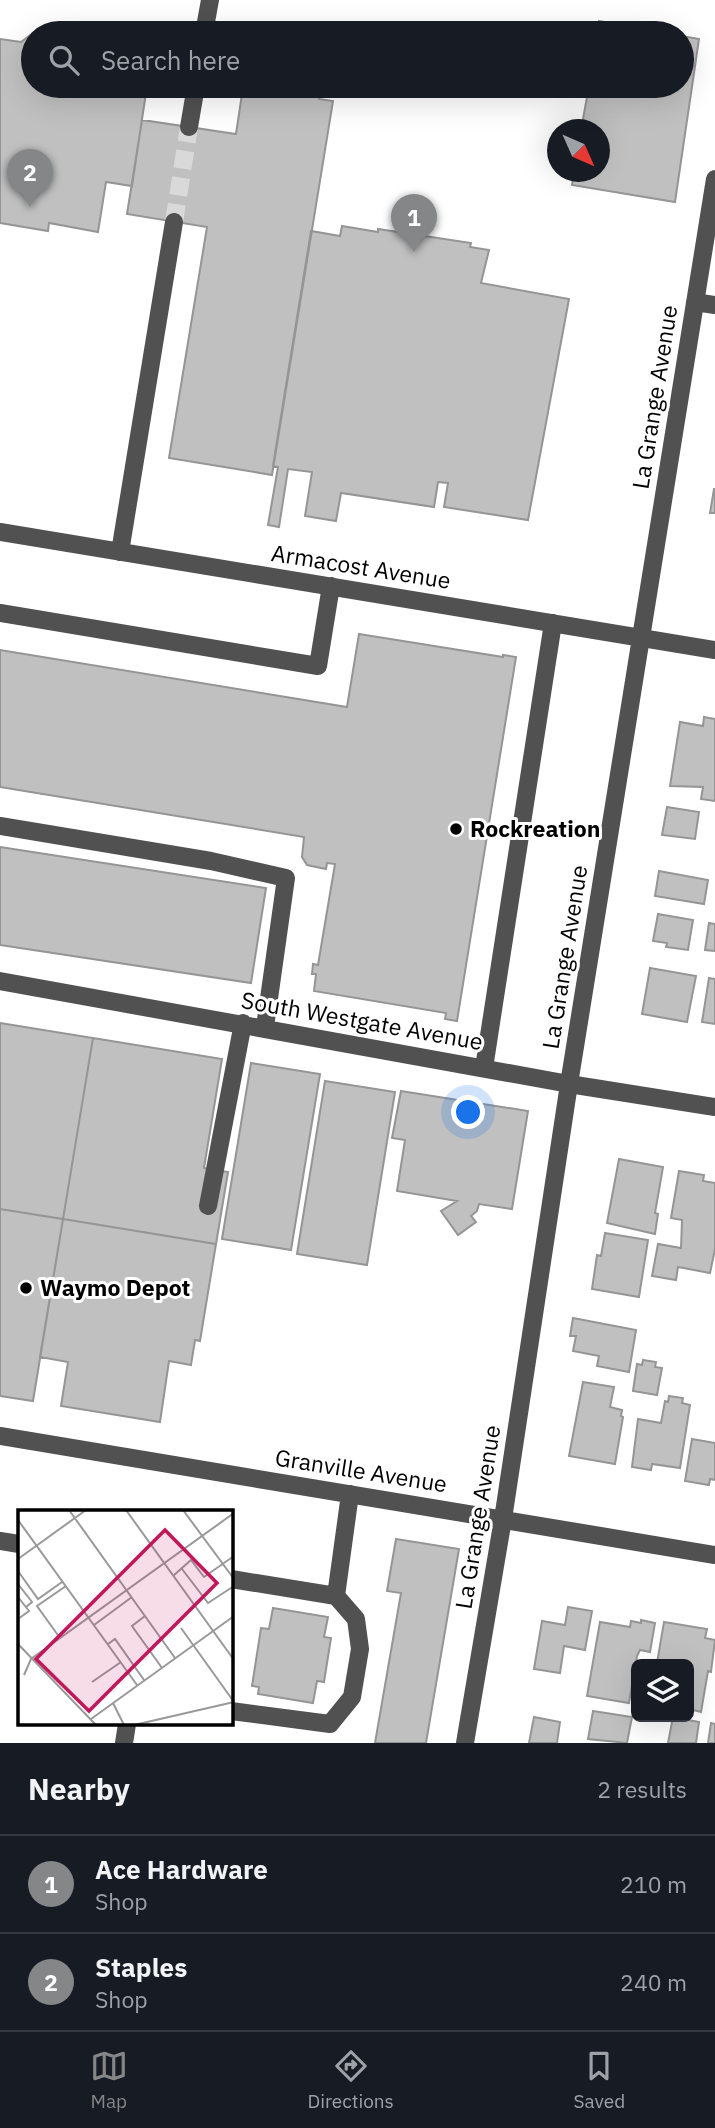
<!DOCTYPE html>
<html lang="en">
<head>
<meta charset="utf-8">
<style>
	:root { --surface:#171b24; --page:#20242c; --text:#f1f3f6; --muted:#9ea1a6; --line:#363941; --accent:#858687 }
	body { margin:0; font-family:"IBM Plex Sans",sans-serif; background:var(--page); color:var(--text) }
	.controls { position:absolute; right:21px; bottom:21px; display:grid; overflow:hidden; border-radius:10px; box-shadow:0 7px 28px #0002 }
	.controls button { width:63px; height:63px; display:grid; place-items:center; padding:0; border:0; border-bottom:2px solid var(--line); background:var(--surface); color:var(--text); font:35px sans-serif }
	.compass { position:absolute; left:547px; top:119px; width:63px; height:63px; border-radius:50%; background:var(--surface); box-shadow:0 7px 28px #0002; rotate:135deg }
	.you { position:absolute; left:469px; top:1113px; width:24px; height:24px; margin:-18px; border:5px solid #fff; border-radius:50%; background:#1a73e8; box-shadow:0 0 0 10px #1a73e833 }
	.badge { display:grid; place-items:center; width:46px; height:46px; border-radius:50%; background:var(--accent); color:#fff; font-size:23px; font-weight:700 }
	.pin { position:absolute; translate:-50% -58px; filter:drop-shadow(0 2px 4px #0008) }
	.pin::after { content:''; position:absolute; top:37px; width:24px; height:21px; background:inherit; clip-path:polygon(0 0,100% 0,50% 100%) }
	.list { margin:0; padding:0; list-style:none }
	h2 { display:flex; justify-content:space-between; align-items:center; height:91px; margin:0; padding:0 28px; font-size:30px }
	h2 small { font-size:23px; font-weight:400; color:var(--muted) }
	.list li { display:grid; grid-template-columns:46px 1fr auto; gap:21px; align-items:center; box-sizing:border-box; height:98px; padding:0 28px; border-top:2px solid var(--line) }
	.list b { display:block; font-size:26px; white-space:nowrap }
	.list p { margin:0; font-size:23px; white-space:nowrap; color:var(--muted) }
	.list em { font-size:23px; font-style:normal; color:var(--muted) }
	.icon { flex:none; width:38px; height:38px; fill:none; stroke:currentColor; stroke-width:2; stroke-linecap:round; stroke-linejoin:round }
	.map { position:relative; flex:none; width:715px; height:1743px; overflow:hidden }
	.search { position:absolute; background:var(--surface); box-shadow:0 7px 28px #0002; left:21px; right:21px; top:21px; height:77px; display:flex; align-items:center; gap:18px; box-sizing:border-box; padding:0 24px; border-radius:38px; color:var(--muted); font-size:26px }
	.sheet { height:287px; background:var(--surface) }
	nav { display:flex; justify-content:space-around; align-items:center; box-sizing:border-box; height:98px; border-top:2px solid var(--line); background:var(--surface); font-size:19px; color:var(--muted) }
	nav a { display:grid; justify-items:center; gap:4px }
	nav .on { color:var(--accent) }
	.map>svg:first-child { display:block }
	.building { fill:#c0c0c0; stroke:#959595; stroke-width:2 }
	.lines { fill:none; stroke-linecap:round; stroke-linejoin:round }
	.minor-tunnel { stroke:#d9d9d9; stroke-width:18; stroke-dasharray:18 9; stroke-linecap:butt }
	.minor { stroke:#515151; stroke-width:18 }
	.poi-dot { fill:#000; stroke:#fff; stroke-width:2.5 }
	.labels { text-anchor:middle; stroke-width:6; stroke-linejoin:round; paint-order:stroke }
	.street-label { font-size:23px; fill:#000; stroke:#fff }
	.poi-label { font-size:23px; font-weight:bold; fill:#000; stroke:#fff; text-anchor:start }
	.inset-road { fill:none; stroke:#999; stroke-width:2 }
	.view { fill:#c2185b; fill-opacity:0.15; stroke:#c2185b; stroke-width:3.5 }
	.inset-edge { fill:none; stroke:#000; stroke-width:3.5 }
</style>
</head>
<body>
<div class="map">
<svg width="715" height="1743" viewBox="0 0 715 1743">
	<rect width="100%" height="100%" fill="#fff"/>
	<path class="building" d="M599,21L668,33H597Z
		M261,26L310,33H260Z
		M93,29L120,33H87Z
		M33,33V86H147L132,186L106,182L98,232L49,223L48,231L0,223V39L21,42Z
		M682,36L699,39L675,202L572,185L574,172H600V130H581L589,86H682Z
		M252,86H321L319,99L333,101L272,475L169,458L207,227L127,214L142,120L236,134L243,87L251,88Z
		M342,226L378,232V229L471,243L470,247L489,250L481,283L569,299L528,520L444,507L448,483L438,482L434,507L341,493L336,521L305,516L312,472L288,469L279,527L268,525L278,467L273,466L311,231L340,236Z
		M714,489H715V513H710Z
		M359,634L503,657V655L516,657L457,1021L445,1019L446,1013L314,991L316,974H312L313,964L318,965L335,864L327,863L326,869L307,865L302,857L304,837L0,787V650L347,707Z
		M704,717L715,719V801L701,799L703,787L670,786L680,722L703,726Z
		M667,807L699,812L695,839L662,835Z
		M0,847L266,888L251,983L0,945Z
		M659,871L708,880L704,904L655,896Z
		M658,914L693,920L688,950L666,947L667,943L653,941Z
		M709,923L715,924V951L705,950Z
		M650,968L696,976L687,1022L642,1014Z
		M709,978L715,979V1024L702,1022Z
		M0,1023L93,1038L63,1219L0,1209Z
		M93,1038L222,1059L204,1168L228,1172L216,1244L63,1219Z
		M251,1063L320,1074L291,1250L222,1239Z
		M325,1081L395,1092L367,1265L297,1254Z
		M401,1091L528,1111L512,1209L479,1204L477,1211L471,1216L476,1222L458,1235L441,1211L457,1201L397,1191L405,1140L392,1138Z
		M619,1159L663,1167L655,1213L658,1214L655,1234L607,1223Z
		M679,1171L704,1175L703,1181L715,1183V1249L710,1273L678,1267L676,1280L652,1276L658,1244L681,1248L682,1220L671,1218Z
		M0,1209L63,1219L33,1401L0,1396Z
		M63,1219L216,1244L200,1341L195,1340L191,1365L169,1361L160,1422L61,1406L68,1362L40,1357Z
		M605,1233L648,1240L639,1297L592,1289L597,1255L601,1256Z
		M573,1318L636,1330L629,1372L597,1366L599,1356L573,1351L576,1336H570Z
		M643,1360L656,1362L655,1367L662,1368L657,1395L633,1391L637,1364L642,1365Z
		M583,1382L614,1387L610,1407L622,1410L621,1416L623,1417L615,1464L569,1456Z
		M669,1396L683,1398L682,1403L690,1405L680,1468L652,1464L651,1470L632,1467L638,1419L661,1423L665,1401L668,1402Z
		M692,1439L715,1443V1480L710,1479L709,1485L685,1481Z
		M396,1539L459,1549L426,1743H375L401,1593L387,1591Z
		M568,1607L592,1611L585,1650L564,1646L560,1673L534,1669L542,1621L565,1625Z
		M273,1608L328,1617L324,1637L331,1638L324,1682L317,1681L313,1703L258,1694L259,1687L252,1686L261,1628L269,1629Z
		M641,1620L655,1623L650,1652L640,1650L637,1656L629,1703L587,1696L600,1622L630,1627L631,1621L641,1623Z
		M664,1622L707,1629L705,1638L715,1640L711,1672L708,1671L701,1712L689,1709V1664L657,1663Z
		M593,1711L632,1717L627,1743L588,1739Z
		M534,1717L560,1722L557,1743H529Z
		M673,1717L699,1722L696,1743H668Z
		M711,1723L715,1724V1743H708Z"/>
	<g class="lines">
		<path class="minor-tunnel" d="M174,222L189,127"/>
		<path class="minor" d="M204,33L210,0
			M189,127L196,86
			M695,302L715,305
			M0,532L715,650
			M120,552L174,222
			M0,613L318,666L331,586
			M0,826L211,861L286,878L265,1027
			M0,981L569,1084L715,1107
			M484,1068L553,623
			M208,1206L243,1023
			M0,1436L715,1555
			M0,1541L19,1544
			M231,1579L336,1596
			M231,1711L330,1724L352,1697L360,1649L356,1619L336,1596L350,1494
			M124,1743L127,1724
			M465,1743L503,1519L569,1084L715,179"/>
	</g>
	<g class="poi-dot">
		<circle cx="456" cy="829" r="7"/>
		<circle cx="26" cy="1288" r="7"/>
	</g>
	<g class="labels">
		<g class="street-label">
			<text transform="translate(655 397) rotate(-81)" y="8">La Grange Avenue</text>
			<text transform="translate(361 567) rotate(9)" y="8">Armacost Avenue</text>
			<text transform="translate(565 957) rotate(-81)" y="8">La Grange Avenue</text>
			<text transform="translate(362 1021) rotate(10)" y="8">South Westgate Avenue</text>
			<text transform="translate(361 1471) rotate(9)" y="8">Granville Avenue</text>
			<text transform="translate(478 1517) rotate(-81)" y="8">La Grange Avenue</text>
		</g>
		<g class="poi-label">
			<text x="470" y="837">Rockreation</text>
			<text x="40" y="1296">Waymo Depot</text>
		</g>
	</g>
	<g transform="translate(18 1510)">
		<rect width="215" height="215" fill="#fff"/>
		<path class="inset-road" d="M51,0L157,148M108,0L216,150M165,0L216,69M0,10L119,175M0,49L68,0M164,59L190,93L216,76M0,61L20,89L44,72M155,66L173,50L186,67L216,46M0,74L14,92L8,97M0,87L11,101L0,109M127,106L114,116L144,158M76,115L114,87M163,118L216,192M42,128L19,96L48,76M0,134L78,215M90,134L97,129L126,170M6,165L13,149L216,3M74,172L103,152M95,193L106,215M73,209L216,106M116,215L216,192"/>
		<path class="view" d="M147,20L199,73L71,201L18,149Z"/>
		<rect width="215" height="215" class="inset-edge"/>
	</g>
</svg>
<div class="controls">
<button><svg class="icon" aria-label="layers" viewBox="0 0 24 24"><path d="M12 4l9 5-9 5-9-5zM3 14l9 5 9-5"/></svg></button>
</div>
<svg class="compass" viewBox="-18 -18 36 36"><path d="M0-13l5 13h-10z" fill="#e53935"/><path d="M0 13l5-13h-10z" fill="#9ea1a6"/></svg>
<div class="you"></div>
<div class="pin badge" style="left:414px;top:252px">1</div>
<div class="pin badge" style="left:30px;top:207px">2</div>
<div class="search"><svg class="icon" aria-label="search" viewBox="0 0 24 24"><circle cx="10" cy="10" r="6"/><path d="M15 15l6 6"/></svg>Search here</div>
</div>
<section class="sheet">
<h2>Nearby<small>2 results</small></h2>
<ul class="list">
<li><span class="badge">1</span><div><b>Ace Hardware</b><p>Shop</p></div><em>210 m</em></li>
<li><span class="badge">2</span><div><b>Staples</b><p>Shop</p></div><em>240 m</em></li>
</ul>
</section>
<nav>
<a class="on"><svg class="icon" aria-label="map" viewBox="0 0 24 24"><path d="M3 6l6-2 6 2 6-2v14l-6 2-6-2-6 2zM9 4v14M15 6v14"/></svg>Map</a>
<a><svg class="icon" aria-label="directions" viewBox="0 0 24 24"><path d="M12 3l9 9-9 9-9-9zM9 14v-3h6M13 9l2 2-2 2"/></svg>Directions</a>
<a><svg class="icon" aria-label="saved" viewBox="0 0 24 24"><path d="M7 4h10v16l-5-4-5 4z"/></svg>Saved</a>
</nav>
</body>
</html>
